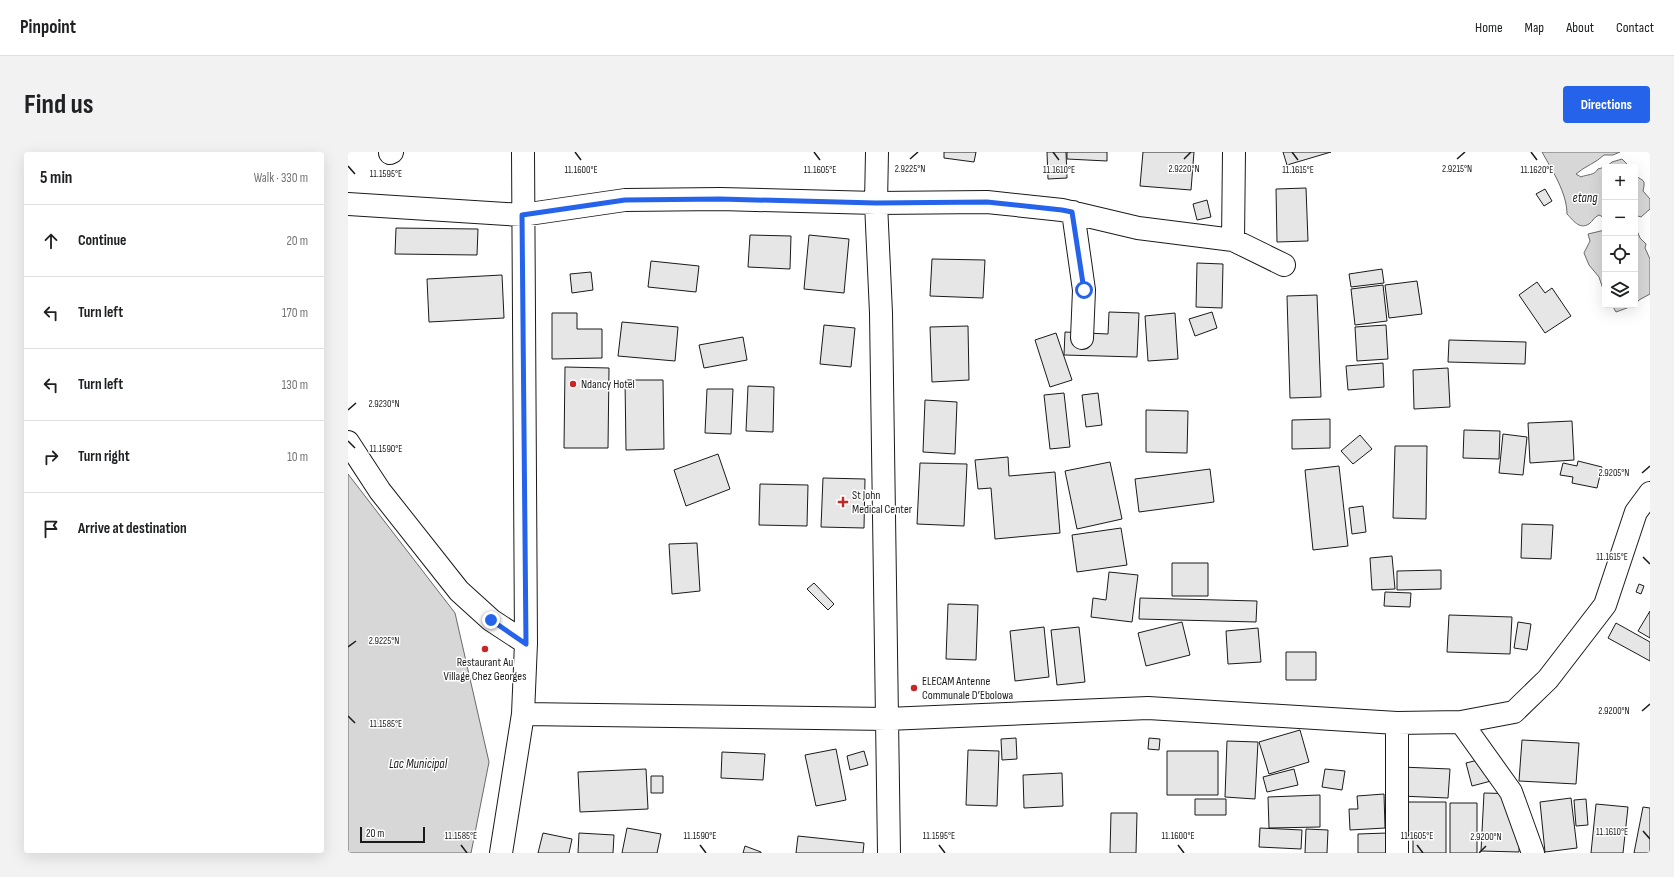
<!DOCTYPE html>
<html lang="en">
<head>
<meta charset="utf-8">
<style>
	:root { --surface:#fff; --page:#f2f2f2; --text:#202124; --muted:#757577; --line:#e0e0e0; --accent:#2563eb }
	body { margin:0; font-family:"Sofia Sans Condensed",sans-serif; background:var(--page); color:var(--text) }
	.controls { position:absolute; right:12px; top:12px; display:grid; overflow:hidden; border-radius:4px; box-shadow:0 4px 16px #0002 }
	.controls button { width:36px; height:36px; display:grid; place-items:center; padding:0; border:0; border-bottom:1px solid var(--line); background:var(--surface); color:var(--text); font:20px sans-serif }
	.scale { position:absolute; left:12px; bottom:10px; width:65px; box-sizing:border-box; padding-left:4px; border:2px solid #1a1a1a; border-top:0; font-size:11px; line-height:14px; white-space:nowrap; color:#1a1a1a; -webkit-text-stroke:3px #fff; paint-order:stroke }
	.stop { position:absolute; width:12px; height:12px; margin:-9px; border:3px solid #2563eb; border-radius:50%; background:#fff }
	.stop.end { background:#2563eb; border-color:#fff; box-shadow:0 1px 4px #0008 }
	.list { margin:0; padding:0; list-style:none }
	h2 { display:flex; justify-content:space-between; align-items:center; height:52px; margin:0; padding:0 16px; font-size:17px }
	h2 small { font-size:13px; font-weight:400; color:var(--muted) }
	.list li { display:grid; grid-template-columns:26px 1fr auto; gap:12px; align-items:center; box-sizing:border-box; height:72px; padding:0 16px; border-top:1px solid var(--line) }
	.list b { display:block; font-size:15px; white-space:nowrap }
	.list em { font-size:13px; font-style:normal; color:var(--muted) }
	.icon { flex:none; width:22px; height:22px; fill:none; stroke:currentColor; stroke-width:2; stroke-linecap:round; stroke-linejoin:round }
	.map { position:relative; flex:none; width:1302px; height:701px; overflow:hidden; border-radius:4px }
	header { display:flex; align-items:center; gap:24px; box-sizing:border-box; height:56px; padding:0 20px; background:var(--surface); border-bottom:1px solid var(--line) }
	header strong { font-size:19px }
	nav { display:flex; gap:22px; margin-inline-start:auto; font-size:14px }
	.intro { display:flex; align-items:center; justify-content:space-between; box-sizing:border-box; height:96px; padding:0 24px }
	h1 { margin:0; font-size:28px }
	.button { padding:10px 18px; border-radius:4px; background:var(--accent); color:#fff; font-size:14px; font-weight:700 }
	main { display:flex; gap:24px; padding:0 24px }
	aside { flex:1; background:var(--surface); border-radius:4px; box-shadow:0 4px 16px #0002 }
	.map>svg:first-child { display:block }
	.water { fill:#d7d7d7; stroke:#6a6a6a }
	.building { fill:#e6e6e6; stroke:#1a1a1a }
	.lines { fill:none; stroke-linecap:round; stroke-linejoin:round }
	.minor-casing { stroke:#1a1a1a; stroke-width:24 }
	.minor { stroke:#fff; stroke-width:22 }
	.route { stroke:#2563eb; stroke-width:5 }
	.ticks { fill:none; stroke:#1a1a1a; stroke-width:1.5 }
	.poi-dot { fill:#c62828; stroke:#fff; stroke-width:1.5 }
	.labels { text-anchor:middle; stroke-width:3; stroke-linejoin:round; paint-order:stroke }
	.poi-label { font-size:12px; fill:#1a1a1a; stroke:#fff; text-anchor:start }
	.water-label { font-size:13px; font-style:italic; fill:#1a1a1a; stroke:#fff }
	.ticks-label { font-size:10px; text-anchor:middle; fill:#1a1a1a; stroke:#fff; stroke-width:3; stroke-linejoin:round; paint-order:stroke }
</style>
</head>
<body>
<header>
<strong>Pinpoint</strong>
<nav><a>Home</a><a>Map</a><a>About</a><a>Contact</a></nav>
</header>
<div class="intro"><h1>Find us</h1><a class="button">Directions</a></div>
<main>
<aside>
<h2>5 min<small>Walk · 330 m</small></h2>
<ul class="list">
<li><svg class="icon" aria-label="ahead" viewBox="0 0 24 24"><path d="M12 20V5M6 11l6-6 6 6"/></svg><div><b>Continue</b></div><em>20 m</em></li>
<li><svg class="icon" aria-label="left" viewBox="0 0 24 24"><path d="M17 20v-9H6M10 6l-5 5 5 5"/></svg><div><b>Turn left</b></div><em>170 m</em></li>
<li><svg class="icon" aria-label="left" viewBox="0 0 24 24"><path d="M17 20v-9H6M10 6l-5 5 5 5"/></svg><div><b>Turn left</b></div><em>130 m</em></li>
<li><svg class="icon" aria-label="right" viewBox="0 0 24 24"><path d="M7 20v-9h11M14 6l5 5-5 5"/></svg><div><b>Turn right</b></div><em>10 m</em></li>
<li><svg class="icon" aria-label="arrive" viewBox="0 0 24 24"><path d="M6 21V4h12l-3 4 3 4H6"/></svg><div><b>Arrive at destination</b></div></li>
</ul>
</aside>
<div class="map">
<svg width="1302" height="701" viewBox="0 0 1302 701">
	<rect width="100%" height="100%" fill="#fff"/>
	<path class="water" d="M1194,0H1272L1265,3H1256C1248,11 1237,14 1228,22L1233,25C1239,22 1246,24 1250,17L1257,15V66L1251,63C1246,65 1245,69 1241,72C1231,78 1225,68 1219,62C1219,41 1204,18 1194,0Z
		M1274,7L1282,15H1258L1264,10Z
		M1287,23C1295,30 1298,26 1295,39L1302,47V57L1293,65L1287,63Z
		M1287,74L1292,86L1298,92L1297,96L1302,107V142L1291,148L1287,153Z
		M1257,78V143L1251,125L1241,113L1236,101L1242,89L1240,82Z
		M1264,153H1287L1268,160Z
		M0,322L107,461L141,610L123,701H0Z"/>
	<path class="building" d="M596,0H628L626,10L596,6Z
		M699,0H718L719,26L700,27Z
		M719,0H759V9L719,7Z
		M795,0H846L843,38L792,34Z
		M935,0H983L939,13Z
		M958,36L960,89L929,90L928,37Z
		M1197,37L1204,49L1196,54L1188,42Z
		M859,48L863,65L849,68L845,52Z
		M48,76L130,77L129,103L47,102Z
		M402,83L443,84L442,117L400,115Z
		M461,83L501,87L496,141L456,137Z
		M584,107L637,108L635,146L582,144Z
		M303,109L351,114L348,140L300,135Z
		M849,111L875,112L874,156L848,155Z
		M1034,117L1036,131L1003,135L1001,122Z
		M243,120L245,138L224,141L222,122Z
		M154,123L156,166L81,170L79,127Z
		M1069,129L1074,162L1041,166L1037,133Z
		M1189,130L1197,141L1204,136L1223,164L1197,181L1171,143Z
		M1035,133L1039,169L1007,173L1003,137Z
		M969,143L973,245L942,246L939,144Z
		M761,160L791,161L789,205L716,203L717,180L760,182Z
		M864,160L869,176L847,184L841,167Z
		M204,161H229V177H254V206L204,207Z
		M827,161L830,207L800,209L797,164Z
		M274,170L330,175L327,209L270,204Z
		M476,173L507,176L503,215L472,212Z
		M1038,173L1040,207L1009,209L1007,175Z
		M620,174L621,228L584,230L582,175Z
		M708,181L724,228L702,235L687,188Z
		M395,185L399,208L356,216L351,193Z
		M1101,188L1178,190L1177,212L1100,210Z
		M1035,211L1036,235L1000,238L998,214Z
		M217,215L261,216L260,296H216Z
		M1100,216L1102,255L1066,257L1065,218Z
		M277,228H315L316,297L278,298Z
		M400,234L426,235L425,280L398,279Z
		M359,237H385L383,282L357,281Z
		M716,241L722,295L702,297L696,243Z
		M750,241L754,273L738,275L734,243Z
		M577,248L609,250L607,302L575,300Z
		M798,258L840,259L839,301L798,300Z
		M982,267V296L944,297V268Z
		M1224,269L1226,308L1182,311L1180,271Z
		M1116,278L1152,279L1151,307L1115,306Z
		M1155,282L1179,285L1175,323L1151,321Z
		M1012,283L1024,297L1005,312L993,299Z
		M1047,294H1079L1078,367L1045,366Z
		M370,302L382,337L338,354L326,318Z
		M660,305L661,324L707,320L712,381L647,387L643,336L630,337L627,308Z
		M1230,309L1254,315L1249,336L1224,331L1225,325L1212,323L1215,311L1229,314Z
		M762,310L774,367L729,377L717,319Z
		M572,311L619,312L616,374L569,372Z
		M991,314L1000,394L965,398L957,318Z
		M862,317L866,350L791,360L787,327Z
		M475,326L517,327L516,376L473,375Z
		M412,332L460,333L459,374L411,373Z
		M1015,354L1018,380L1004,382L1001,356Z
		M1174,372L1205,373L1203,407L1173,406Z
		M773,376L779,413L729,420L724,383Z
		M349,391L352,439L324,442L321,392Z
		M1044,404L1047,437L1024,438L1022,406Z
		M824,411H860V444H824Z
		M1093,418V437L1049,438V419Z
		M761,420L790,423L784,470L743,465L745,446L758,448Z
		M466,431L486,452L480,458L459,437Z
		M1291,432L1296,434L1293,442L1288,440Z
		M1037,440L1063,441L1062,455L1036,454Z
		M792,446L909,449L908,470L791,467Z
		M600,452L630,453L628,508L598,507Z
		M1302,459V486L1290,479Z
		M1101,463L1164,465L1162,502L1099,500Z
		M834,470L842,503L798,514L790,481Z
		M1170,470L1183,472L1179,498L1166,496Z
		M1268,471L1302,490V509L1260,486Z
		M696,475L701,525L667,529L662,479Z
		M731,475L737,530L709,533L703,478Z
		M910,476L913,510L880,512L878,479Z
		M938,500H968V528H938Z
		M952,578L961,610L921,622L911,590Z
		M668,586L669,607L654,608L653,587Z
		M801,586L812,587L811,598L800,597Z
		M1174,588L1231,591L1228,632L1171,629Z
		M879,589L910,590L907,647L877,645Z
		M488,597L498,648L468,654L457,603Z
		M620,598L651,599L649,654L618,653Z
		M516,599L520,613L502,618L499,604Z
		M819,599H870V643H819Z
		M374,600L417,602L415,628L373,626Z
		M1138,606L1143,629L1124,634L1118,611Z
		M1053,615L1102,617L1100,646L1052,644Z
		M298,617L300,657L232,660L230,620Z
		M946,617L950,633L919,640L915,625Z
		M977,617L997,619L994,638L974,635Z
		M714,621L715,654L676,656L675,623Z
		M303,624H315V641H303Z
		M1136,641L1173,642L1171,700L1133,699Z
		M1036,642L1037,676L1002,678L1001,657H1010L1009,644Z
		M972,643V675L921,676L920,645Z
		M1223,646L1229,696L1197,700L1192,650Z
		M847,647H878V663H847Z
		M1238,647L1240,673L1228,674L1226,648Z
		M1056,650H1098V701H1065V682H1055Z
		M1102,651H1129V701H1102Z
		M1248,652L1280,655L1275,701H1243Z
		M1295,655L1302,656V701H1286Z
		M763,661H789L788,701H762Z
		M279,676L313,682L309,701H274Z
		M912,676L954,678L953,697L911,695Z
		M958,677L980,678L979,701H957Z
		M195,681L224,687L221,701H190Z
		M231,681L266,683L265,701H230Z
		M1039,681V701H1010V682Z
		M450,684L516,691L515,701H448Z
		M397,694L413,700V701H395Z"/>
	<g class="lines">
		<g class="minor-casing">
			<path id="minor" d="M529,0L528,51L533,161L541,701
				M42,1L44,0
				M0,52L174,63L277,48L372,47L528,51L639,50L714,58L790,76L885,88L936,113
				M725,60L736,138L734,186
				M885,88L886,0
				M0,290L32,339L111,439L143,468L178,491
				M175,562L539,567L800,556L1049,571L1113,570L1166,560L1200,527L1257,453L1288,360L1302,341
				M1113,570L1163,640L1185,701
				M153,701L175,562L178,491L175,0
				M1049,701V571"/>
		</g>
		<use href="#minor" class="minor"/>
	</g>
	<g class="lines">
		<path class="route" d="M143,468L178,492L174,63L277,48L372,47L528,51L639,50L714,58L724,60L736,138"/>
	</g>
	<path class="ticks" d="M227,0L233,8M466,0L472,8M705,0L711,8M944,0L950,8M1183,0L1189,8M562,7L570,0M836,7L843,0M1109,7L1117,0M0,14L7,22M0,258L8,251M0,289L7,296M1294,321L1302,314M1295,405L1302,412M0,495L8,489M1294,559L1302,552M0,564L7,571M1295,679L1302,687M113,693L119,701M352,693L358,701M591,693L597,701M830,693L836,701M1069,693L1075,701M1131,701L1138,694"/>
	<g class="poi-dot">
		<circle cx="225" cy="232" r="4"/>
		<path d="M493 344h4v4h4v4h-4v4h-4v-4h-4v-4h4z"/>
		<circle cx="137" cy="497" r="4"/>
		<circle cx="566" cy="536" r="4"/>
	</g>
	<g class="labels">
		<g class="poi-label">
			<text x="233" y="236">Ndancy Hotel</text>
			<text x="504" y="347">St John<tspan x="504" dy="14">Medical Center</tspan></text>
			<text x="137" y="514" text-anchor="middle">Restaurant Au<tspan x="137" dy="14">Village Chez Georges</tspan></text>
			<text x="574" y="533">ELECAM Antenne<tspan x="574" dy="14">Communale D’Ebolowa</tspan></text>
		</g>
		<g class="water-label">
			<text x="1237" y="50">etang</text>
			<text x="70" y="616">Lac Municipal</text>
		</g>
	</g>
	<g class="ticks-label">
		<text x="562" y="20">2.9225°N</text>
		<text x="836" y="20">2.9220°N</text>
		<text x="1109" y="20">2.9215°N</text>
		<text x="233" y="21">11.1600°E</text>
		<text x="472" y="21">11.1605°E</text>
		<text x="711" y="21">11.1610°E</text>
		<text x="950" y="21">11.1615°E</text>
		<text x="1189" y="21">11.1620°E</text>
		<text x="38" y="25">11.1595°E</text>
		<text x="36" y="255">2.9230°N</text>
		<text x="38" y="300">11.1590°E</text>
		<text x="1266" y="324">2.9205°N</text>
		<text x="1264" y="408">11.1615°E</text>
		<text x="36" y="492">2.9225°N</text>
		<text x="1266" y="562">2.9200°N</text>
		<text x="38" y="575">11.1585°E</text>
		<text x="1264" y="683">11.1610°E</text>
		<text x="113" y="687">11.1585°E</text>
		<text x="352" y="687">11.1590°E</text>
		<text x="591" y="687">11.1595°E</text>
		<text x="830" y="687">11.1600°E</text>
		<text x="1069" y="687">11.1605°E</text>
		<text x="1138" y="688">2.9200°N</text>
	</g>
</svg>
<div class="controls">
<button>+</button>
<button>−</button>
<button><svg class="icon" aria-label="locate" viewBox="0 0 24 24"><circle cx="12" cy="12" r="6"/><path d="M12 2v4M12 18v4M2 12h4M18 12h4"/></svg></button>
<button><svg class="icon" aria-label="layers" viewBox="0 0 24 24"><path d="M12 4l9 5-9 5-9-5zM3 14l9 5 9-5"/></svg></button>
</div>
<div class="scale">20 m</div>
<div class="stop" style="left:736px;top:138px"></div>
<div class="stop end" style="left:143px;top:468px"></div>
</div>
</main>
</body>
</html>
